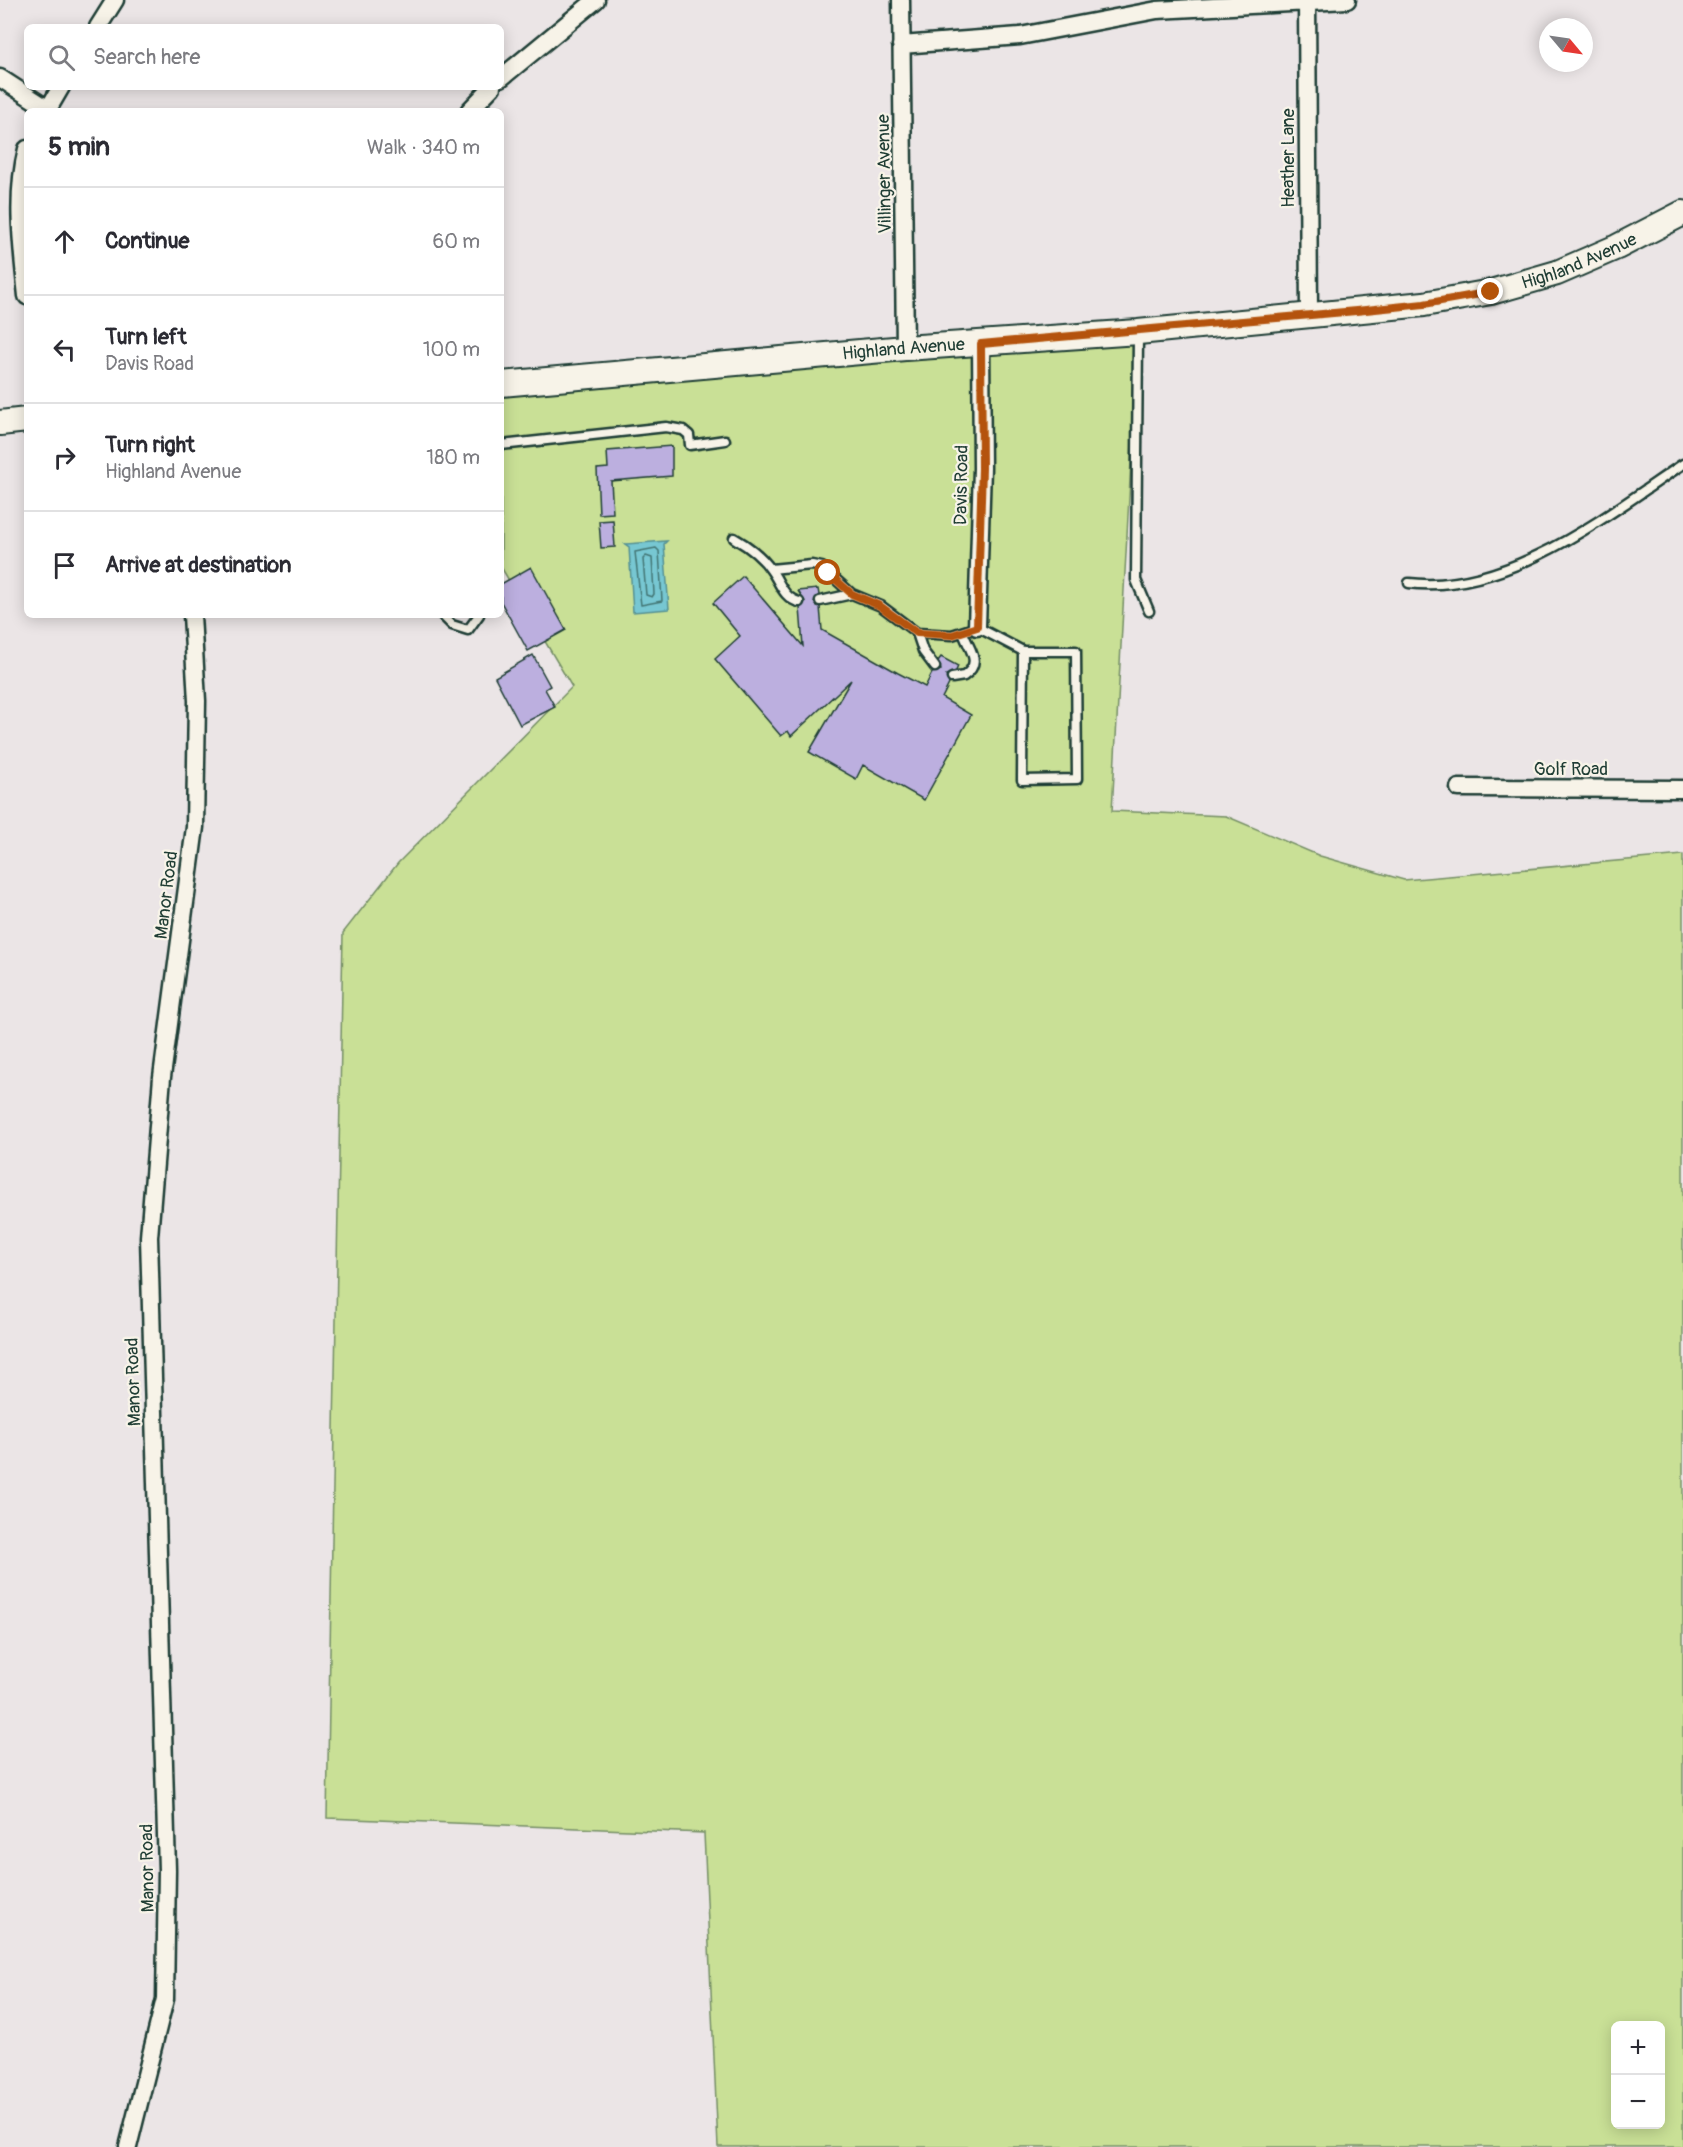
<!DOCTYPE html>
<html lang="en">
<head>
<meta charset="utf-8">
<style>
	:root { --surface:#fff; --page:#f2f2f3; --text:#2b2b33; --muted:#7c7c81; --line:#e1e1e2 }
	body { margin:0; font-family:Pangolin,sans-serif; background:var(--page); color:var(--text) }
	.controls { position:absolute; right:18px; bottom:18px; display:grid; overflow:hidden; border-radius:9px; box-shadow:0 3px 15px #0003 }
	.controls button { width:54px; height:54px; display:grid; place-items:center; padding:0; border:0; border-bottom:2px solid var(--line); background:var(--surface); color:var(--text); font:30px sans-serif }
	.compass { position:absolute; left:1539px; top:18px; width:54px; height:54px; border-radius:50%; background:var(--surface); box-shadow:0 3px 15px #0003; rotate:119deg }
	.stop { position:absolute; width:18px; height:18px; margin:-14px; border:4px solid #b45309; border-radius:50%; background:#fff }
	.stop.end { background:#b45309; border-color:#fff; box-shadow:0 2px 6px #0008 }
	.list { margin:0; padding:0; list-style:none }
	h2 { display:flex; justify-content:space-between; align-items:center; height:78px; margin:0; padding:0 24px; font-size:26px }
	h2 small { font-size:20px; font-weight:400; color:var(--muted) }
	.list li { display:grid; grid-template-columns:39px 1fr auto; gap:18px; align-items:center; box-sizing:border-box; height:108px; padding:0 24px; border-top:2px solid var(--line) }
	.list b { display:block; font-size:22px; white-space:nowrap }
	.list p { margin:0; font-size:20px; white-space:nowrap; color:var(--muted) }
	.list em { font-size:20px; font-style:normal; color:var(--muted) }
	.icon { flex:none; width:33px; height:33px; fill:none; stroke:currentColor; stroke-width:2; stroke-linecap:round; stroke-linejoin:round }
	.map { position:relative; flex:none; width:1683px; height:2147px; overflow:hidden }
	.search { position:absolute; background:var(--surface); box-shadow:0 3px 15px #0003; left:24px; top:24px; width:480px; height:66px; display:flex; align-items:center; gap:15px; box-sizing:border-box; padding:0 21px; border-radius:9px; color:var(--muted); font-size:22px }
	.panel { position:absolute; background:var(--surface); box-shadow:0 3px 15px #0003; left:24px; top:108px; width:480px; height:510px; border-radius:9px }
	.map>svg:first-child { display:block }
	.green { fill:#c9e096; stroke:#748e65; stroke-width:1.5; fill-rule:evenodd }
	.water { fill:#77c7d2; stroke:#549093; stroke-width:1.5 }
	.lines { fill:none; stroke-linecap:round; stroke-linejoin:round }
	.shore { stroke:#427473; stroke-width:1.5 }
	.building { fill:#bcafdf; stroke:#1f3d34; stroke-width:1.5 }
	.lane-casing { stroke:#1f3d34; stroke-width:13 }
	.street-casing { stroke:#1f3d34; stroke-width:21 }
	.secondary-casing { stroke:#1f3d34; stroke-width:28 }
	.lane { stroke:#f7f3e8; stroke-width:8 }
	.street { stroke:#f7f3e8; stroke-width:16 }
	.secondary { stroke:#f7f3e8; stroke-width:24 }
	.route { stroke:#b45309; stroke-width:8 }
	.labels { text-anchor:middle; stroke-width:4.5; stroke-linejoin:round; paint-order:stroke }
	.street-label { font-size:18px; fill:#1f3d34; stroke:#f7f3e8 }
</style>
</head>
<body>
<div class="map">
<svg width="1683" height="2147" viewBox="0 0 1683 2147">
	<rect width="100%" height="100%" fill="#ebe5e6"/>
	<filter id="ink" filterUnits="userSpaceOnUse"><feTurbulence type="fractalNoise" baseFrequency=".0167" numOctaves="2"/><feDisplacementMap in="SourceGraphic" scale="12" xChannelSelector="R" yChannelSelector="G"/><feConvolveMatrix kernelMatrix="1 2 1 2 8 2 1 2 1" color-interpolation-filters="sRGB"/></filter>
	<g filter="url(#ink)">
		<path class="green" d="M1138,332L1112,811L1226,816L1320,856L1404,880L1683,855V2147H718L704,1833L327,1818L343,933L398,863L572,687L501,567V385ZM1616,2026H1660V2124H1616Z"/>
		<path class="water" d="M667,541L664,544L669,609L633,612L629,547L625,544Z"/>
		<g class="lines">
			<path class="shore" d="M656,548L659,551L662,601L641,605L635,552Z
				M646,556L652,558L654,594L652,597L646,595L643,559Z"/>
		</g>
		<path class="building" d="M672,446V476L611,481L613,513L599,514L597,469L608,468L607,451Z
			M613,520L615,547L601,548L599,521Z
			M531,567L566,630L528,651L501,602V584Z
			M743,576L803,646L800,608L805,602L798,591L818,589L819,595L814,602L820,607L822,630L898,673L925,687L932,673L941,670L938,661L941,657L958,666L956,671L946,675L949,684L942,698L971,715L924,800L863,765L856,779L809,752L851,680L791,736L788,731L781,736L715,659L740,636L713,603Z
			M533,655L550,686L545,689L555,707L520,725L495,677Z"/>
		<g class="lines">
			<g class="lane-casing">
				<path id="lane" d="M1138,335L1136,580L1149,611
					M501,445L666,427L683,430L689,435L690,445L725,440
					M734,538C748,546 762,556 771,570C780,582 783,598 799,602
					M771,569L812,565L822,567L852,594L881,606L917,633L923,651L935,667
					M1409,583C1506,595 1606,516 1683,464
					M820,601L852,594
					M442,615L452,625L468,630L479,615
					M917,633L952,635L977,627L1023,651H1076L1077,779L1022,780L1023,651
					M952,678L964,676C984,662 968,649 963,632"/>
			</g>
			<g class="street-casing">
				<path id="street" d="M901,0L905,348
					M1307,0L1309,315
					M98,27L115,0
					M901,45L1020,36L1157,10L1347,0
					M0,78L48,109
					M501,78L596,0
					M47,111L61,87
					M469,111L492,87
					M27,149C15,197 22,247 27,296
					M977,627L982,468L981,344
					M1459,788L1683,789
					M128,2147L165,1999L167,1870L149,1237L162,1077L195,827L197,701L192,615"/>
			</g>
			<g class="secondary-casing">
				<g id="secondary">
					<path id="s1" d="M501,384L905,348L1138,332L1424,304L1491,292L1557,273L1617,247L1683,213"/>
					<path d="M0,423L27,420"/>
				</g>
			</g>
			<use href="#lane" class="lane"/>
			<use href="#street" class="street"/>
			<use href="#secondary" class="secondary"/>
		</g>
	</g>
	<g class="lines" filter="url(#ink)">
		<path class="route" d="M828,573L852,594L880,606L917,633L952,635L977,627L982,468L981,344L1356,311L1424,304L1491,292"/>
	</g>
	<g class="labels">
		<g class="street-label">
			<text transform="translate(1288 158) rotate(-90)" y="6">Heather Lane</text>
			<text transform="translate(884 174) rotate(-91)" y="6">Villinger Avenue</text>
			<text dy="6" stroke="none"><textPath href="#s1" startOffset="1088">Highland Avenue</textPath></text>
			<text dy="6" stroke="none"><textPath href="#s1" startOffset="404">Highland Avenue</textPath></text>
			<text transform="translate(961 485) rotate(-89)" y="6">Davis Road</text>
			<text x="1571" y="775">Golf Road</text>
			<text transform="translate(166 895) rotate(-83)" y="6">Manor Road</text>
			<text transform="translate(133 1382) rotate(-92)" y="6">Manor Road</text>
			<text transform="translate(147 1868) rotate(-91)" y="6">Manor Road</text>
		</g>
	</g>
</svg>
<div class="controls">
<button>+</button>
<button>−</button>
</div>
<svg class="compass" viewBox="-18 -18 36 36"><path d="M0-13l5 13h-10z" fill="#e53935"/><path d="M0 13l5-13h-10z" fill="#7c7c81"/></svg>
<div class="stop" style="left:828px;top:573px"></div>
<div class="stop end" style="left:1491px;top:292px"></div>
<div class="search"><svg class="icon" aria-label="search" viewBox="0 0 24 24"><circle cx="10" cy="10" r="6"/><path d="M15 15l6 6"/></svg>Search here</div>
<section class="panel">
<h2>5 min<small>Walk · 340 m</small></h2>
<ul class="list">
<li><svg class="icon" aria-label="ahead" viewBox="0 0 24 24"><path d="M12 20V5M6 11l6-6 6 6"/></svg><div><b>Continue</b></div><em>60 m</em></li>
<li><svg class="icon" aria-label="left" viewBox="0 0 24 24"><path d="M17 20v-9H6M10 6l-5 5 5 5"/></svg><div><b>Turn left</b><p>Davis Road</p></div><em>100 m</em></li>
<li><svg class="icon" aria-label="right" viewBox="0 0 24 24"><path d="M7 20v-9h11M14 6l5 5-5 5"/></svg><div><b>Turn right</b><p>Highland Avenue</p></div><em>180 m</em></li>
<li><svg class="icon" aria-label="arrive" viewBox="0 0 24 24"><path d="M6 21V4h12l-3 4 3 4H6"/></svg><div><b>Arrive at destination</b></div></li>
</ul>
</section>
</div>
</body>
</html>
